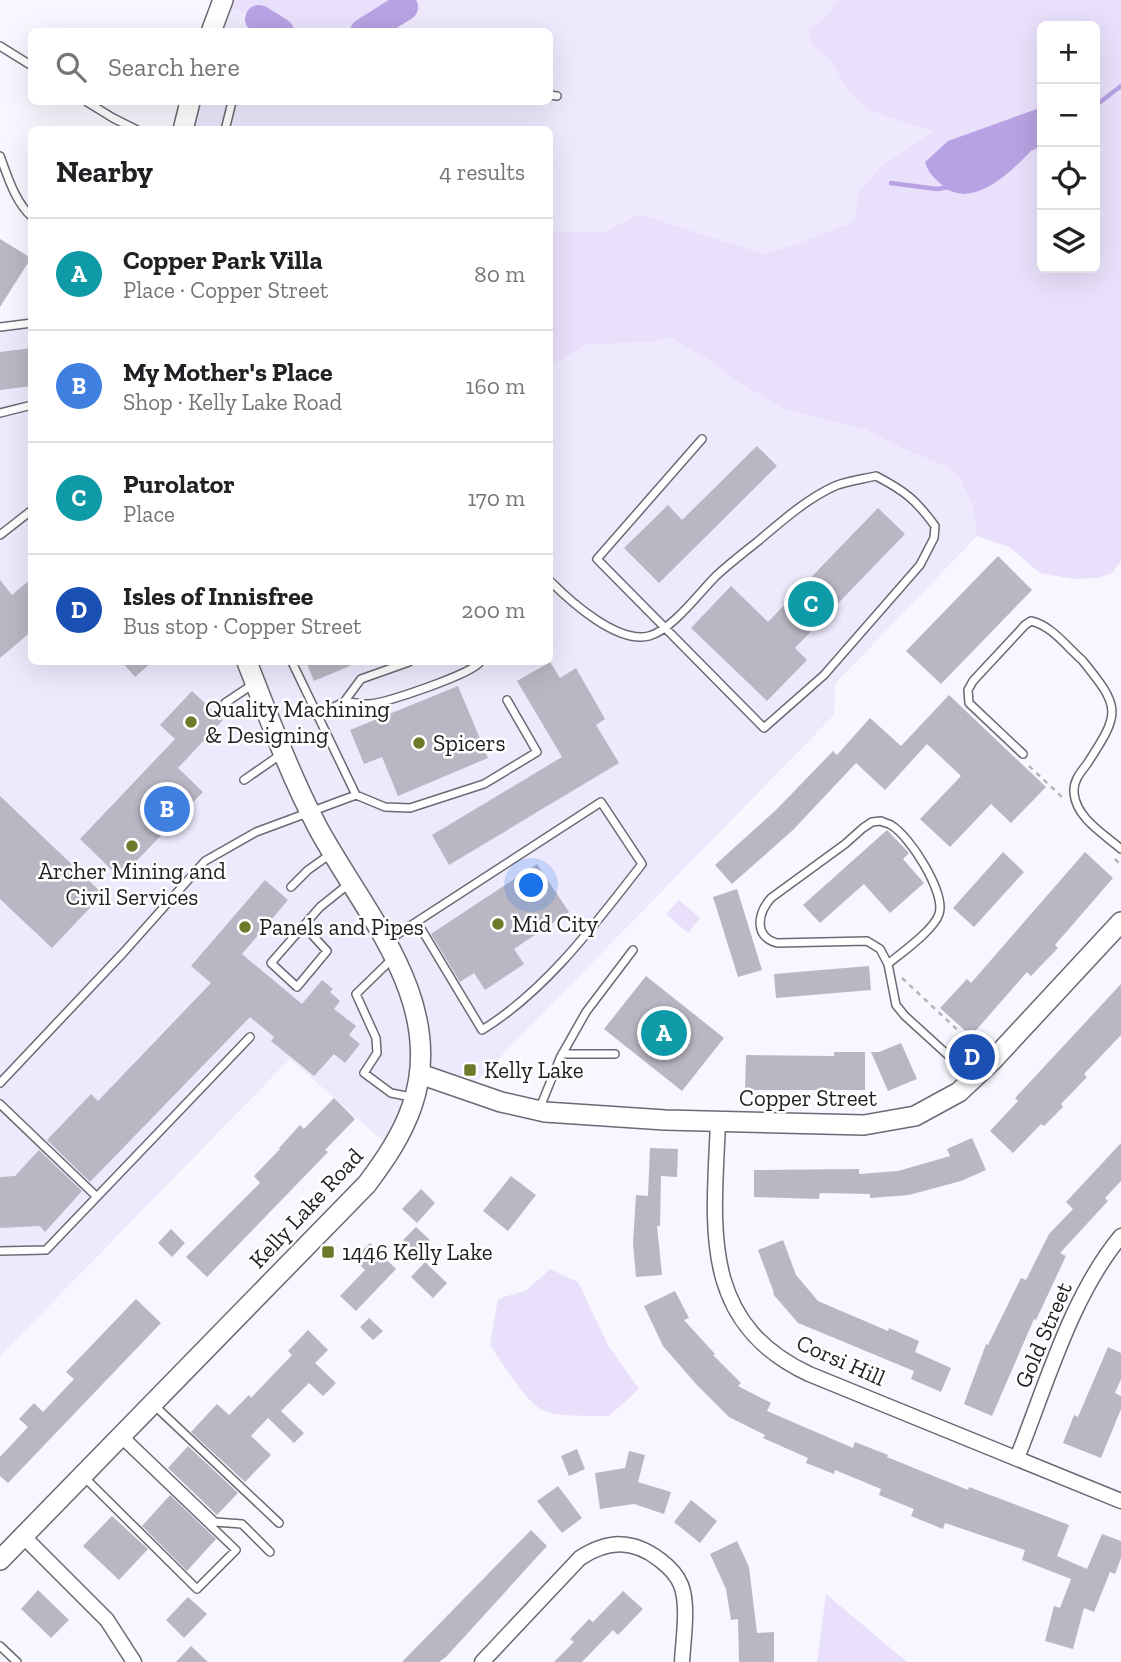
<!DOCTYPE html>
<html lang="en">
<head>
<meta charset="utf-8">
<style>
	:root { --surface:#fff; --page:#f6f6f6; --text:#202124; --muted:#757577; --line:#e0e0e0; --accent:#ea580c }
	body { margin:0; font-family:"Zilla Slab",serif; background:var(--page); color:var(--text) }
	.controls { position:absolute; right:21px; top:21px; display:grid; overflow:hidden; border-radius:10px; box-shadow:0 7px 28px #0002 }
	.controls button { width:63px; height:63px; display:grid; place-items:center; padding:0; border:0; border-bottom:2px solid var(--line); background:var(--surface); color:var(--text); font:35px sans-serif }
	.you { position:absolute; left:532px; top:886px; width:24px; height:24px; margin:-18px; border:5px solid #fff; border-radius:50%; background:#1a73e8; box-shadow:0 0 0 10px #1a73e833 }
	.badge { display:grid; place-items:center; width:46px; height:46px; border-radius:50%; background:var(--accent); color:#fff; font-size:23px; font-weight:700 }
	.pin { position:absolute; translate:-50% -50%; border:4px solid #fff; box-shadow:0 2px 7px #0006 }
	.list { margin:0; padding:0; list-style:none }
	h2 { display:flex; justify-content:space-between; align-items:center; height:91px; margin:0; padding:0 28px; font-size:30px }
	h2 small { font-size:23px; font-weight:400; color:var(--muted) }
	.list li { display:grid; grid-template-columns:46px 1fr auto; gap:21px; align-items:center; box-sizing:border-box; height:112px; padding:0 28px; border-top:2px solid var(--line) }
	.list b { display:block; font-size:26px; white-space:nowrap }
	.list p { margin:0; font-size:23px; white-space:nowrap; color:var(--muted) }
	.list em { font-size:23px; font-style:normal; color:var(--muted) }
	.icon { flex:none; width:38px; height:38px; fill:none; stroke:currentColor; stroke-width:2; stroke-linecap:round; stroke-linejoin:round }
	.map { position:relative; flex:none; width:1121px; height:1662px; overflow:hidden }
	.search { position:absolute; background:var(--surface); box-shadow:0 7px 28px #0002; left:28px; top:28px; width:525px; height:77px; display:flex; align-items:center; gap:18px; box-sizing:border-box; padding:0 24px; border-radius:10px; color:var(--muted); font-size:26px }
	.panel { position:absolute; background:var(--surface); box-shadow:0 7px 28px #0002; left:28px; top:126px; width:525px; height:539px; border-radius:10px }
	.map>svg:first-child { display:block }
	.built { fill:#efe9fd }
	.green { fill:#e9e1fb; fill-rule:evenodd }
	.water { fill:#b8a2e3 }
	.lines { fill:none; stroke-linecap:round; stroke-linejoin:round }
	.stream { stroke:#b8a2e3; stroke-width:4.5 }
	.river { stroke:#b8a2e3; stroke-width:28 }
	.building { fill:#bab6c3 }
	.lane-casing { stroke:#6c6974; stroke-width:10 }
	.street-casing { stroke:#6c6974; stroke-width:17 }
	.secondary-casing { stroke:#6c6974; stroke-width:22 }
	.path { stroke:#b6b4bb; stroke-width:2.5; stroke-dasharray:5 5; stroke-linecap:butt }
	.lane { stroke:#fff; stroke-width:7 }
	.street { stroke:#fff; stroke-width:14 }
	.secondary { stroke:#fff; stroke-width:19 }
	.poi-dot { fill:#6b7b2a; stroke:#fff; stroke-width:2.5 }
	.labels { text-anchor:middle; stroke-width:5; stroke-linejoin:round; paint-order:stroke }
	.poi-label { font-size:23px; fill:#201f23; stroke:#fff; text-anchor:start }
	.street-label { font-size:23px; fill:#201f23; stroke:#fff }
</style>
</head>
<body>
<div class="map">
<svg width="1121" height="1662" viewBox="0 0 1121 1662">
	<rect width="100%" height="100%" fill="#f8f6fe"/>
	<path class="built" d="M206,0H224L223,5L262,19L282,31H212L221,7Z
		M410,0H837L827,16L808,30L813,46L829,58L847,89L892,119L935,131L881,166L858,193L855,221L799,243L764,254L640,214L604,232L550,231V130H184L191,102H550V32L361,31L404,6Z
		M31,322L32,662H550V367L585,345L649,342L671,338L709,360L739,383L787,410L866,430L901,448L951,468L960,479L972,504L977,536L835,684L834,715L469,1089L419,1073L391,1148L290,1059L0,1356V326Z"/>
	<path class="green" d="M224,0H410L404,6L361,32L282,31L262,19L223,5Z
		M837,0H1121V561L1112,573L1098,578L1073,579L1040,573L1009,547L977,536L972,504L960,479L951,468L901,448L866,430L787,410L739,383L709,360L671,338L649,342L585,345L550,367V231L604,232L640,214L764,254L799,243L855,221L858,193L881,166L934,131L892,119L866,108L847,89L829,58L813,46L808,30L827,16ZM1042,26H1095V268H1042Z
		M679,900L700,918L688,933L666,914Z
		M550,1269L578,1282L608,1345L639,1389L609,1416C592,1416 557,1417 542,1410C525,1401 501,1361 490,1345L498,1299L527,1290Z
		M826,1594L907,1662H817Z"/>
	<path class="water" d="M1042,107V139C1021,162 974,216 941,184C933,177 928,172 925,162L948,141Z"/>
	<g class="lines">
		<path class="stream" d="M1095,106L1121,86
			M1032,148L1042,143
			M891,183L937,189L949,187"/>
		<path class="river" d="M259,19L280,32
			M364,32L404,7"/>
	</g>
	<path class="building" d="M0,239L31,258L0,307Z
		M32,348V386L0,390V352Z
		M757,446L777,466L659,583L624,548L668,505L682,520Z
		M878,508L905,534L795,648L807,660L767,701L691,628L731,586L768,622Z
		M998,556L1032,590L941,684L906,651Z
		M32,578V631L0,658V580L12,595Z
		M122,662H152L135,677Z
		M306,662H359L314,681Z
		M550,662L560,678L576,668L605,719L596,725L619,763L449,865L432,835L562,757L517,681Z
		M458,686L488,758L398,796L382,757L364,764L350,730Z
		M192,691L223,720L178,768L203,792L120,878L80,839L175,739L160,725Z
		M949,695L1046,787L1011,823L991,804L950,847L920,819L961,776L927,744L885,790L856,763L793,830L732,884L715,865L776,810L833,751L837,755L870,718L901,746Z
		M0,796L103,894L52,948L0,899Z
		M887,830L909,853L903,859L924,883L890,913L864,884L820,923L803,905Z
		M1003,852L1024,872L974,927L953,908Z
		M1085,852L1113,878L1055,945L1058,948L1031,976L1027,972L971,1036L940,1008L967,979L971,983Z
		M537,864L569,912L514,949L524,964L485,990L474,973L460,982L431,934Z
		M265,880L288,900L242,954L302,1004L322,980L333,989L330,992L340,1001L334,1009L356,1026L349,1035L360,1044L345,1063L334,1054L314,1076L271,1041L274,1037L250,1017L90,1182L47,1140L91,1094L98,1101L211,983L191,966Z
		M737,889L762,970L738,977L713,897Z
		M869,966L871,990L776,998L774,974Z
		M646,976L724,1038L682,1091L604,1029Z
		M1121,984V1035L1084,1074L1087,1077L1061,1104L1063,1107L1044,1126L1041,1124L1013,1153L990,1131L1018,1101L1015,1098Z
		M901,1043L917,1079L888,1091L871,1052H879Z
		M834,1052H865V1090H745L746,1055L834,1056Z
		M334,1098L355,1119L325,1150L328,1152L207,1277L186,1257L260,1183L254,1176L280,1149L279,1148L300,1125L304,1129Z
		M972,1138L986,1170L961,1181L909,1195L870,1198V1194L820,1193L819,1199L754,1197V1170L859,1169V1174L898,1171L950,1156L947,1149Z
		M1121,1143V1181L1105,1198L1108,1201L1060,1253L1066,1256L1036,1320L1034,1319L992,1416L964,1404L986,1344L988,1345L1021,1278L1026,1280L1049,1234L1073,1209L1066,1202Z
		M650,1148L678,1149L677,1177L661,1176L660,1226H657L662,1275L636,1277L633,1243L636,1195L648,1196Z
		M39,1150L82,1191L45,1232L40,1226L0,1228V1177L15,1176Z
		M511,1176L536,1195L508,1231L483,1211Z
		M421,1189L435,1203L417,1223L402,1209Z
		M416,1227L430,1240L417,1253L403,1240Z
		M171,1229L185,1243L172,1257L158,1243Z
		M783,1240L796,1275L818,1301L888,1331L889,1328L919,1341L915,1352L951,1368L941,1392L911,1379L914,1371L798,1323L773,1294L774,1293L758,1250Z
		M370,1243L396,1269L356,1311L340,1296L365,1270L354,1259Z
		M425,1262L447,1283L433,1298L411,1277Z
		M675,1291L689,1318L684,1320L715,1354L713,1355L741,1383L738,1386L771,1403L767,1411L853,1448L855,1442L888,1455L887,1457L968,1490L969,1487L1069,1525L1057,1556L1087,1569L1102,1534L1121,1541V1558L1115,1574L1110,1572L1094,1612L1084,1608L1073,1649L1045,1641L1054,1606L1060,1608L1071,1579L1022,1560L1025,1550L945,1523L943,1529L911,1516L914,1509L879,1495L881,1489L835,1470L834,1474L806,1463L808,1458L763,1438L765,1435L729,1417L696,1384L663,1346L644,1306Z
		M136,1299L161,1323L8,1483L0,1476V1457L28,1427L19,1419L34,1403L43,1412L74,1379L66,1372Z
		M369,1318L383,1331L373,1340L360,1327Z
		M308,1330L328,1350L315,1363L336,1383L323,1396L309,1383L281,1411L304,1433L294,1443L268,1418L251,1436L271,1455L245,1482L191,1432L217,1404L229,1415L249,1395L251,1398L292,1355L288,1351Z
		M1108,1347L1121,1353V1379L1115,1393L1121,1396V1409L1101,1458L1063,1443L1074,1415L1078,1417Z
		M188,1446L238,1493L217,1515L168,1468Z
		M577,1449L585,1469L569,1476L561,1456Z
		M629,1451L645,1455L638,1482L671,1492L664,1514L634,1504L600,1509L595,1473L625,1468Z
		M558,1486L582,1518L562,1533L537,1501Z
		M170,1495L216,1539L187,1571L142,1526Z
		M691,1500L717,1521L700,1543L674,1522Z
		M112,1516L148,1549L119,1580L83,1546Z
		M531,1530L547,1546L446,1657L439,1662H402Z
		M737,1541L749,1567L757,1633L774,1632V1662H739L738,1619L731,1620L726,1589L710,1554Z
		M38,1590L69,1620L51,1638L21,1609Z
		M623,1591L643,1609L618,1635L613,1630L582,1662H554L574,1642L570,1639L589,1619L593,1622Z
		M188,1597L207,1614L184,1638L166,1620Z
		M191,1646L208,1662H176Z"/>
	<g class="lines">
		<g class="lane-casing">
			<path id="lane" d="M0,46L32,66
				M550,95L557,96
				M87,102L113,118L137,130
				M225,130L232,102
				M0,156C8,177 15,202 32,217
				M0,327L32,323
				M0,413L32,405
				M0,535L32,510
				M550,581C570,601 617,644 649,636C672,630 699,593 716,576C729,564 743,553 757,542C781,522 806,499 835,486C847,481 863,479 876,476C905,491 916,500 935,526L934,538L920,565L824,675L764,728L597,559L702,439
				M344,702L361,679L409,662
				M225,703L255,683
				M318,717C326,713 334,706 342,703C350,700 360,705 369,704C386,703 472,674 480,662
				M1023,754L969,703L968,690L973,681L1025,625L1031,621C1051,625 1067,647 1082,660C1121,708 1121,712 1087,764C1080,773 1073,781 1074,793C1076,818 1104,834 1121,849
				M244,780L283,753
				M356,795L385,807L410,808L484,784L537,752L507,700
				M881,821C884,823 888,823 891,825C910,836 946,893 939,914C934,930 901,953 888,964L880,949L867,941L777,943C753,936 758,913 771,898L845,844L863,828L872,822Z
				M291,887L308,870L332,853
				M304,926L327,951L297,987L271,963L320,907L350,883
				M387,941L601,802L642,864C595,924 547,990 482,1030L417,922
				M392,959L356,994L376,1038L377,1053L364,1073L391,1093L411,1097
				M888,964L896,1005L905,1016L972,1077
				M562,1054H615
				M0,1083L123,953L205,861L256,832L356,795L292,662
				M0,1104L96,1196
				M539,1110L560,1058L586,1012L633,950
				M0,1251L46,1250L250,1037
				M155,1406L279,1523
				M124,1435L215,1522L242,1524L270,1552
				M83,1476L197,1589L236,1550L120,1439
				M0,1646L17,1662"/>
		</g>
		<g class="street-casing">
			<path id="street" d="M718,1122C714,1225 698,1322 809,1374L1121,1501
				M1017,1458C1046,1386 1071,1296 1121,1236
				M23,1536L107,1620L134,1662
				M482,1662L580,1558C608,1540 633,1539 660,1560C668,1566 677,1575 681,1585C689,1605 683,1641 682,1662"/>
		</g>
		<g class="secondary-casing">
			<path id="secondary" d="M211,32L223,0
				M183,130L190,102
				M420,1074L501,1102L545,1112L665,1120L864,1125L915,1116L959,1092L992,1061L1121,922
				M0,1560L367,1184C385,1160 402,1135 412,1106C448,1002 364,913 318,828C290,775 269,718 247,662"/>
		</g>
		<path class="path" d="M1029,766L1062,797
			M1115,859L1121,865
			M902,978L979,1050"/>
		<use href="#lane" class="lane"/>
		<use href="#street" class="street"/>
		<use href="#secondary" class="secondary"/>
	</g>
	<g class="poi-dot">
		<circle cx="191" cy="722" r="7"/>
		<circle cx="419" cy="743" r="7"/>
		<circle cx="132" cy="846" r="7"/>
		<circle cx="498" cy="924" r="7"/>
		<circle cx="245" cy="927" r="7"/>
		<rect x="463" y="1063" width="14" height="14" rx="3.5"/>
		<rect x="321" y="1245" width="14" height="14" rx="3.5"/>
	</g>
	<g class="labels">
		<g class="poi-label">
			<text x="205" y="717">Quality Machining<tspan x="205" dy="26">&amp; Designing</tspan></text>
			<text x="433" y="751">Spicers</text>
			<text x="132" y="879" text-anchor="middle">Archer Mining and<tspan x="132" dy="26">Civil Services</tspan></text>
			<text x="512" y="932">Mid City</text>
			<text x="259" y="935">Panels and Pipes</text>
			<text x="484" y="1078">Kelly Lake</text>
			<text x="342" y="1260">1446 Kelly Lake</text>
		</g>
		<g class="street-label">
			<text x="808" y="1106">Copper Street</text>
			<text transform="translate(306 1208) rotate(-47)" y="8">Kelly Lake Road</text>
			<text transform="translate(1043 1335) rotate(-67)" y="8">Gold Street</text>
			<text transform="translate(841 1360) rotate(24)" y="8">Corsi Hill</text>
		</g>
	</g>
</svg>
<div class="controls">
<button>+</button>
<button>−</button>
<button><svg class="icon" aria-label="locate" viewBox="0 0 24 24"><circle cx="12" cy="12" r="6"/><path d="M12 2v4M12 18v4M2 12h4M18 12h4"/></svg></button>
<button><svg class="icon" aria-label="layers" viewBox="0 0 24 24"><path d="M12 4l9 5-9 5-9-5zM3 14l9 5 9-5"/></svg></button>
</div>
<div class="you"></div>
<div class="pin badge" style="left:664px;top:1033px;background:#0f9aa8">A</div>
<div class="pin badge" style="left:167px;top:809px;background:#3f7fe0">B</div>
<div class="pin badge" style="left:811px;top:604px;background:#0f9aa8">C</div>
<div class="pin badge" style="left:972px;top:1057px;background:#1a4fb4">D</div>
<div class="search"><svg class="icon" aria-label="search" viewBox="0 0 24 24"><circle cx="10" cy="10" r="6"/><path d="M15 15l6 6"/></svg>Search here</div>
<section class="panel">
<h2>Nearby<small>4 results</small></h2>
<ul class="list">
<li><span class="badge" style="background:#0f9aa8">A</span><div><b>Copper Park Villa</b><p>Place · Copper Street</p></div><em>80 m</em></li>
<li><span class="badge" style="background:#3f7fe0">B</span><div><b>My Mother's Place</b><p>Shop · Kelly Lake Road</p></div><em>160 m</em></li>
<li><span class="badge" style="background:#0f9aa8">C</span><div><b>Purolator</b><p>Place</p></div><em>170 m</em></li>
<li><span class="badge" style="background:#1a4fb4">D</span><div><b>Isles of Innisfree</b><p>Bus stop · Copper Street</p></div><em>200 m</em></li>
</ul>
</section>
</div>
</body>
</html>
